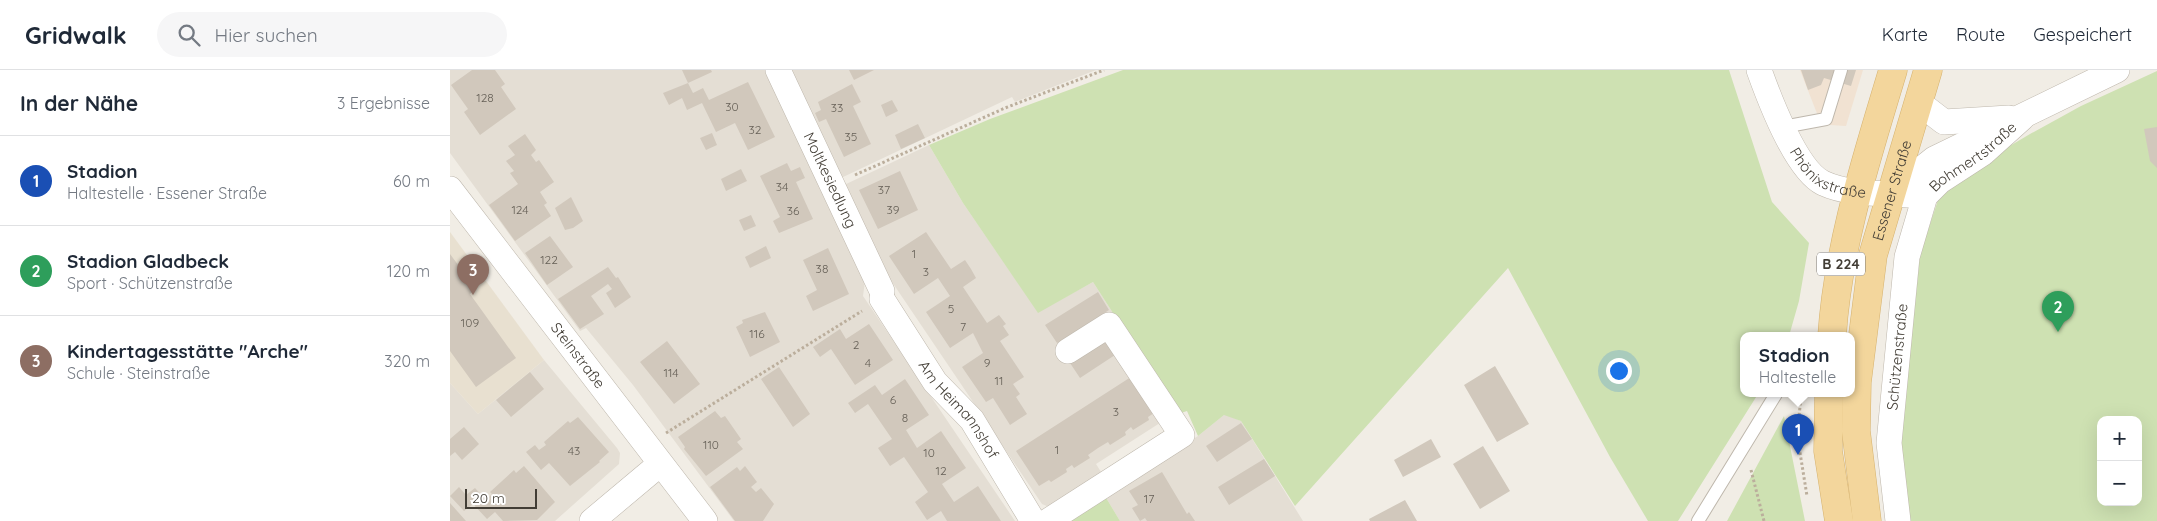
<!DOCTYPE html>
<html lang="de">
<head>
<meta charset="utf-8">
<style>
	:root { --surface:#fff; --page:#f6f6f7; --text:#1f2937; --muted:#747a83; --line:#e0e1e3; --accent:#e33d2a }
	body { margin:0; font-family:Quicksand,sans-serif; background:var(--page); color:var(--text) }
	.controls { position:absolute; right:15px; bottom:15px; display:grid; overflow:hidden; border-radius:10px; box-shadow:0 5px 20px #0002 }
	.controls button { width:45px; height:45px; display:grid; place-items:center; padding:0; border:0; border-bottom:1px solid var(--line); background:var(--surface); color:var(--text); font:25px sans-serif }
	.scale { position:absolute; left:15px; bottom:12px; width:72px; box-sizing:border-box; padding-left:5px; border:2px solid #423d35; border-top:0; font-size:14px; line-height:18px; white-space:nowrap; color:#423d35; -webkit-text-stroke:4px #fff; paint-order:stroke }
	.you { position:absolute; left:1168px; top:300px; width:18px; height:18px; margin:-12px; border:4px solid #fff; border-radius:50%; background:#1a73e8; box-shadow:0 0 0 8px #1a73e833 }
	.badge { display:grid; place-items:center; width:32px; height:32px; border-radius:50%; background:var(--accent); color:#fff; font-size:16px; font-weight:700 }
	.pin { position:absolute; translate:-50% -41px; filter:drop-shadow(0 1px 2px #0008) }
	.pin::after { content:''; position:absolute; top:26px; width:18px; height:15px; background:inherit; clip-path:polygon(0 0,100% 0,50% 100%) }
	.popup { position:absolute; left:1290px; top:262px; width:115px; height:65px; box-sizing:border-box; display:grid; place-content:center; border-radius:10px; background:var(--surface); filter:drop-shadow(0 1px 4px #0005); font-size:16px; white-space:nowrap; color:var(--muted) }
	.popup b { font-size:19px; color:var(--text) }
	.popup::after { content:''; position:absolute; left:50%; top:100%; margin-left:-10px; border:10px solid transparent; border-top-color:var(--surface) }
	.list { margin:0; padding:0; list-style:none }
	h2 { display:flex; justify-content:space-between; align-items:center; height:65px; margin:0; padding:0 20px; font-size:21px }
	h2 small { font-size:16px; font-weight:400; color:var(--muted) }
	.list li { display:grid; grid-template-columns:32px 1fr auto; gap:15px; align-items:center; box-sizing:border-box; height:90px; padding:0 20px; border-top:1px solid var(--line) }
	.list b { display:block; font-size:19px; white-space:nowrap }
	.list p { margin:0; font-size:16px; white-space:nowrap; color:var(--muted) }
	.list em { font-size:16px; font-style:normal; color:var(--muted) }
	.icon { flex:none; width:28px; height:28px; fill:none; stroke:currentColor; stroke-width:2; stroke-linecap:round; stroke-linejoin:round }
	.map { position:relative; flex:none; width:1707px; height:451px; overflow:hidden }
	header { display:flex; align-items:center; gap:30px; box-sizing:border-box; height:70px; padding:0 25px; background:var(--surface); border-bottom:1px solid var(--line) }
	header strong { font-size:24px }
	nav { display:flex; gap:28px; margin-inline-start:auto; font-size:18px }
	.search { width:350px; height:45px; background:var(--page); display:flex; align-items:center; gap:12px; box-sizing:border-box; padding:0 18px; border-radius:28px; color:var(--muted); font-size:19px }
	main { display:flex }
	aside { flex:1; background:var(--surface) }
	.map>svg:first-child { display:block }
	.residential { fill:#e4ded4 }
	.commercial { fill:#f1e2d2 }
	.education { fill:#e8e0d0 }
	.green { fill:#cee1b2; fill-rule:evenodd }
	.building { fill:#d1c8bc }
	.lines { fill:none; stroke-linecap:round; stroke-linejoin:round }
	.service-casing { stroke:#beb7ac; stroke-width:14 }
	.minor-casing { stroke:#beb7ac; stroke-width:26 }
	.primary-casing { stroke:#d6b26e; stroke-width:29 }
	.path { stroke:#bbae9c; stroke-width:3; stroke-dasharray:2.5 2.5; stroke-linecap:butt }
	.service { stroke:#fff; stroke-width:12 }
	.minor { stroke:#fff; stroke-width:25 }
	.primary { stroke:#f3d69c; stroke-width:28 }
	.labels { text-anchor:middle; stroke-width:4; stroke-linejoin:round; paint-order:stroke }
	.number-label { font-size:12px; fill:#666057 }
	.shield { fill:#fff; stroke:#7b7772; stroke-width:1 }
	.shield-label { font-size:14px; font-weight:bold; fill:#423d35 }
	.street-label { font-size:15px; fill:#423d35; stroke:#fff }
</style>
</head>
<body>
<header>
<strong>Gridwalk</strong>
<div class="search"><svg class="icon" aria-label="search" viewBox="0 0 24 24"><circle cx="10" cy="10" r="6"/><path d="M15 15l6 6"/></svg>Hier suchen</div>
<nav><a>Karte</a><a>Route</a><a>Gespeichert</a></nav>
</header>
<main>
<aside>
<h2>In der Nähe<small>3 Ergebnisse</small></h2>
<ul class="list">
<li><span class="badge" style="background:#1a4fb4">1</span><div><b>Stadion</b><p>Haltestelle · Essener Straße</p></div><em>60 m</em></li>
<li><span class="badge" style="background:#2e9e5b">2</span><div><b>Stadion Gladbeck</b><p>Sport · Schützenstraße</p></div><em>120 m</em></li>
<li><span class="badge" style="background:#8d6e63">3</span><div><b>Kindertagesstätte &quot;Arche&quot;</b><p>Schule · Steinstraße</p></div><em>320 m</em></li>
</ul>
</aside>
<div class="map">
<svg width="1707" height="451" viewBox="0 0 1707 451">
	<rect width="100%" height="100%" fill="#f1ede5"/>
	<path class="residential" d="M0,0H316L415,211L413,226L565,451H284L183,315L136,258L130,261L0,83Z
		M340,0H646L565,32L562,27L391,108Z
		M479,75L513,133L588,242L643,212L727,342L646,394L653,405L599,437L592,434L440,209L394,115Z
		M94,290L167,378L170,383L169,394L105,451H0V313L28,344Z
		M775,344L791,351L853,451H670L655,426L748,366Z"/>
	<path class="commercial" d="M1350,0H1413L1396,56L1380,55L1368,46Z"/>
	<path class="education" d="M0,162L94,290L28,344L0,313Z"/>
	<path class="green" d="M673,0H1279L1322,132L1359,173L1349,231L1339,266H1294V324H1308L1228,451H1198L1160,387L1058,198L845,436L791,351L774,345L748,366L737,341L728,344L643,212L588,243L513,133L479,75L540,49Z
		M1707,1V451H1459L1451,374L1470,184L1488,130L1526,96L1580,64L1631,36ZM1651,350H1688V432H1651Z
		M1334,346L1355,451H1277Z
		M655,426L670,451H616Z"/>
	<path class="building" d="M22,0H45L55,14L51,17L66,39L30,65L14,42L18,39L1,15Z
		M232,0H261L262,2L238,13L243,23L253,18L259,30L298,12L325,67L298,80L285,53L266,62L252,33L237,40L232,28L219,35L213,23L238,13Z
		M399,0H424L404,10Z
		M1351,0H1406L1401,16L1374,8L1371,15L1358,20Z
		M402,14L411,32L403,36L421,74L394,87L376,49L369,52L365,43L371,40L368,32Z
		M442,30L448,41L436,47L431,35Z
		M468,54L475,68L451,79L445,65Z
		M1707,57V98L1700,91L1694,59Z
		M262,63L267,75L256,80L250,68Z
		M75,64L86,80L81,85L86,92L89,90L104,112L90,122L97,133L94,135L101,146L65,171L39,135L68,114L60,103L64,101L56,91L65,85L58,76Z
		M337,93L341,101L350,97L355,108L346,112L363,149L329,163L323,151L330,147L310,106Z
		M291,99L297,111L276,121L271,109Z
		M450,101L468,140L428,159L409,120Z
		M121,127L133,151L123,158L115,160L105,138Z
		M301,145L306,156L294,161L289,150Z
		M476,162L501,199L515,190L521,199L526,208L513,217L537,253L549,245L556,254L553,256L559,265L550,271L574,307L563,314L570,324L566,327L577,344L560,355L543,328L536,332L512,297L533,283L523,263L500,278L476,242L500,226L488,208L464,224L439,186Z
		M100,166L123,197L97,215L75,183Z
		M316,176L321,188L300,198L295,187Z
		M378,178L399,224L363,241L356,226L367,220L353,190Z
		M0,184L26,219L20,224L66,288L26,317L0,281Z
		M158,197L166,208L168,207L181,227L165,238L156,223L162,219L158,214L141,226L154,244L130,259L108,229Z
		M648,222L659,240L607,273L595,255Z
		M315,242L330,272L300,287L286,257L293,253L292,250Z
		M419,254L443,290L405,315L381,279L370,287L363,277L390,259L396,269Z
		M655,269L665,285L630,308L620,293Z
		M217,271L250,314L224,334L190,292Z
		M1045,296L1079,354L1047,372L1014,315Z
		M329,297L360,344L343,357L311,309Z
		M80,302L94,319L61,347L46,330Z
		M684,305L707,341L698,347L699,350L683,360L681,357L675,362L676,365L660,375L658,372L648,378L638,385L640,388L624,398L622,395L616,399L617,402L601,412L599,410L589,416L566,381Z
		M455,309L479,345L456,360L467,378L491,361L516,398L492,414L504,432L528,416L551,451H497L491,441L477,450L465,432L478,422L454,387L440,396L428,378L442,369L418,334L405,343L398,333L425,315L432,325Z
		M265,341L271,348L275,346L291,369L287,372L293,379L256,406L234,379L235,377L228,367Z
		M128,347L159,382L149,391L150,392L120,416L99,393L91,400L76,382L85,375L89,380L96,375L94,372L118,351L120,353Z
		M791,353L802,369L767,392L756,376Z
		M14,357L29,374L12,390L5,382L0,386V369Z
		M981,369L991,387L953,407L944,390Z
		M1033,376L1060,421L1030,439L1003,394Z
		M814,389L825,406L779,435L768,417Z
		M74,396L105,432L87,450L53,451L45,442L37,449L23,434L14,441L0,426L9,417L16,425L25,418L36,430L42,424L40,422L64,400L66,403Z
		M295,396L307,412L301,417L306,422L311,418L324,434L313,451H285L260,417L287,397L290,401Z
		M712,402L737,444L739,442L745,451H697L695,448L690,451L682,438L688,435L679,421Z
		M955,430L967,451H920L919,449Z
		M0,433L16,451H0Z"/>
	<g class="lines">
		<g class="service-casing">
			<path id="service" d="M1333,57L1376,49L1391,0
				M1248,451L1326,324"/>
		</g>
		<g class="minor-casing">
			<g id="minor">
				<path id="s1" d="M328,0L432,221"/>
				<path id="s2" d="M1309,0C1319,28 1346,100 1373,113C1399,125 1431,123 1458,125"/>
				<path d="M1468,32L1494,52L1559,48"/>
				<path id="s3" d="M0,119L255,451"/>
				<path d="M1440,124L1484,89L1667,0"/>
				<path id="s4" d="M432,229L485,312L522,350L583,451"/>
				<path d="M142,451L210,394"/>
				<path d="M598,451L732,365L659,255L618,281"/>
				<path id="s5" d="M1448,451L1439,373L1457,187L1475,126L1490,111L1533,83L1572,48"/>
			</g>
		</g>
		<g class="primary-casing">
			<g id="primary">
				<path d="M1382,266C1388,175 1417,87 1443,0"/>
				<path d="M1379,324L1378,381L1389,451"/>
				<path id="s6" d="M1417,451L1406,361L1407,312L1423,185L1478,0"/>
			</g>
		</g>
		<path class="path" d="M405,105L555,38L654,0
			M1351,328L1347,364L1357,426
			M216,363L412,241
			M1301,400L1314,451"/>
		<use href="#service" class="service"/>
		<use href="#minor" class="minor"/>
		<use href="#primary" class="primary"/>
	</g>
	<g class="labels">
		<g class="number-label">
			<text x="35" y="32">128</text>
			<text x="282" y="41">30</text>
			<text x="387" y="42">33</text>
			<text x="305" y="64">32</text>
			<text x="401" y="71">35</text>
			<text x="332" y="121">34</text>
			<text x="434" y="124">37</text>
			<text x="70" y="144">124</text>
			<text x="443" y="144">39</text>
			<text x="343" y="145">36</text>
			<text x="464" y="188">1</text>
			<text x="99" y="194">122</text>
			<text x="372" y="203">38</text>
			<text x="476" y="206">3</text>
			<text x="501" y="243">5</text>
			<text x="20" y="257">109</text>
			<text x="513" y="261">7</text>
			<text x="307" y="268">116</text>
			<text x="406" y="279">2</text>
			<text x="418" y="297">4</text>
			<text x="537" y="297">9</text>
			<text x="221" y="307">114</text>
			<text x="549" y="315">11</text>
			<text x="443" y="334">6</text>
			<text x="666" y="346">3</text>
			<text x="455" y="352">8</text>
			<text x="261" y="379">110</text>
			<text x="607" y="384">1</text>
			<text x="124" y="385">43</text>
			<text x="479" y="387">10</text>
			<text x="491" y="405">12</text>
			<text x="699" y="433">17</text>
		</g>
		<rect class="shield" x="1367" y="182.5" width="48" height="23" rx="4"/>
		<g class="shield-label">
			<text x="1391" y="199">B 224</text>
		</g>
		<g class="street-label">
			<text dy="5" stroke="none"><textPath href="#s5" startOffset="391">Bohmertstraße</textPath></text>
			<text dy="5" stroke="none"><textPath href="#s2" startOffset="131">Phönixstraße</textPath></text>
			<text dy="5" stroke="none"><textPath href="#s1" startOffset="122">Moltkesiedlung</textPath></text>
			<text dy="5" stroke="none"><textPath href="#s6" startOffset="335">Essener Straße</textPath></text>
			<text dy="5" stroke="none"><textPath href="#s3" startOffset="210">Steinstraße</textPath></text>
			<text dy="5" stroke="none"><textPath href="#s5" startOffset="165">Schützenstraße</textPath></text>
			<text dy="5" stroke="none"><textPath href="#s4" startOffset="135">Am Heimannshof</textPath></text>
		</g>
	</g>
</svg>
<div class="controls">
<button>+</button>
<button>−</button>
</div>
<div class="scale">20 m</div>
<div class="you"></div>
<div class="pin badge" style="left:1348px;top:385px;background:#1a4fb4">1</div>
<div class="popup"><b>Stadion</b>Haltestelle</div>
<div class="pin badge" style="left:1608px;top:262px;background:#2e9e5b">2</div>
<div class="pin badge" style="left:23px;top:225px;background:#8d6e63">3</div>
</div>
</main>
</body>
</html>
